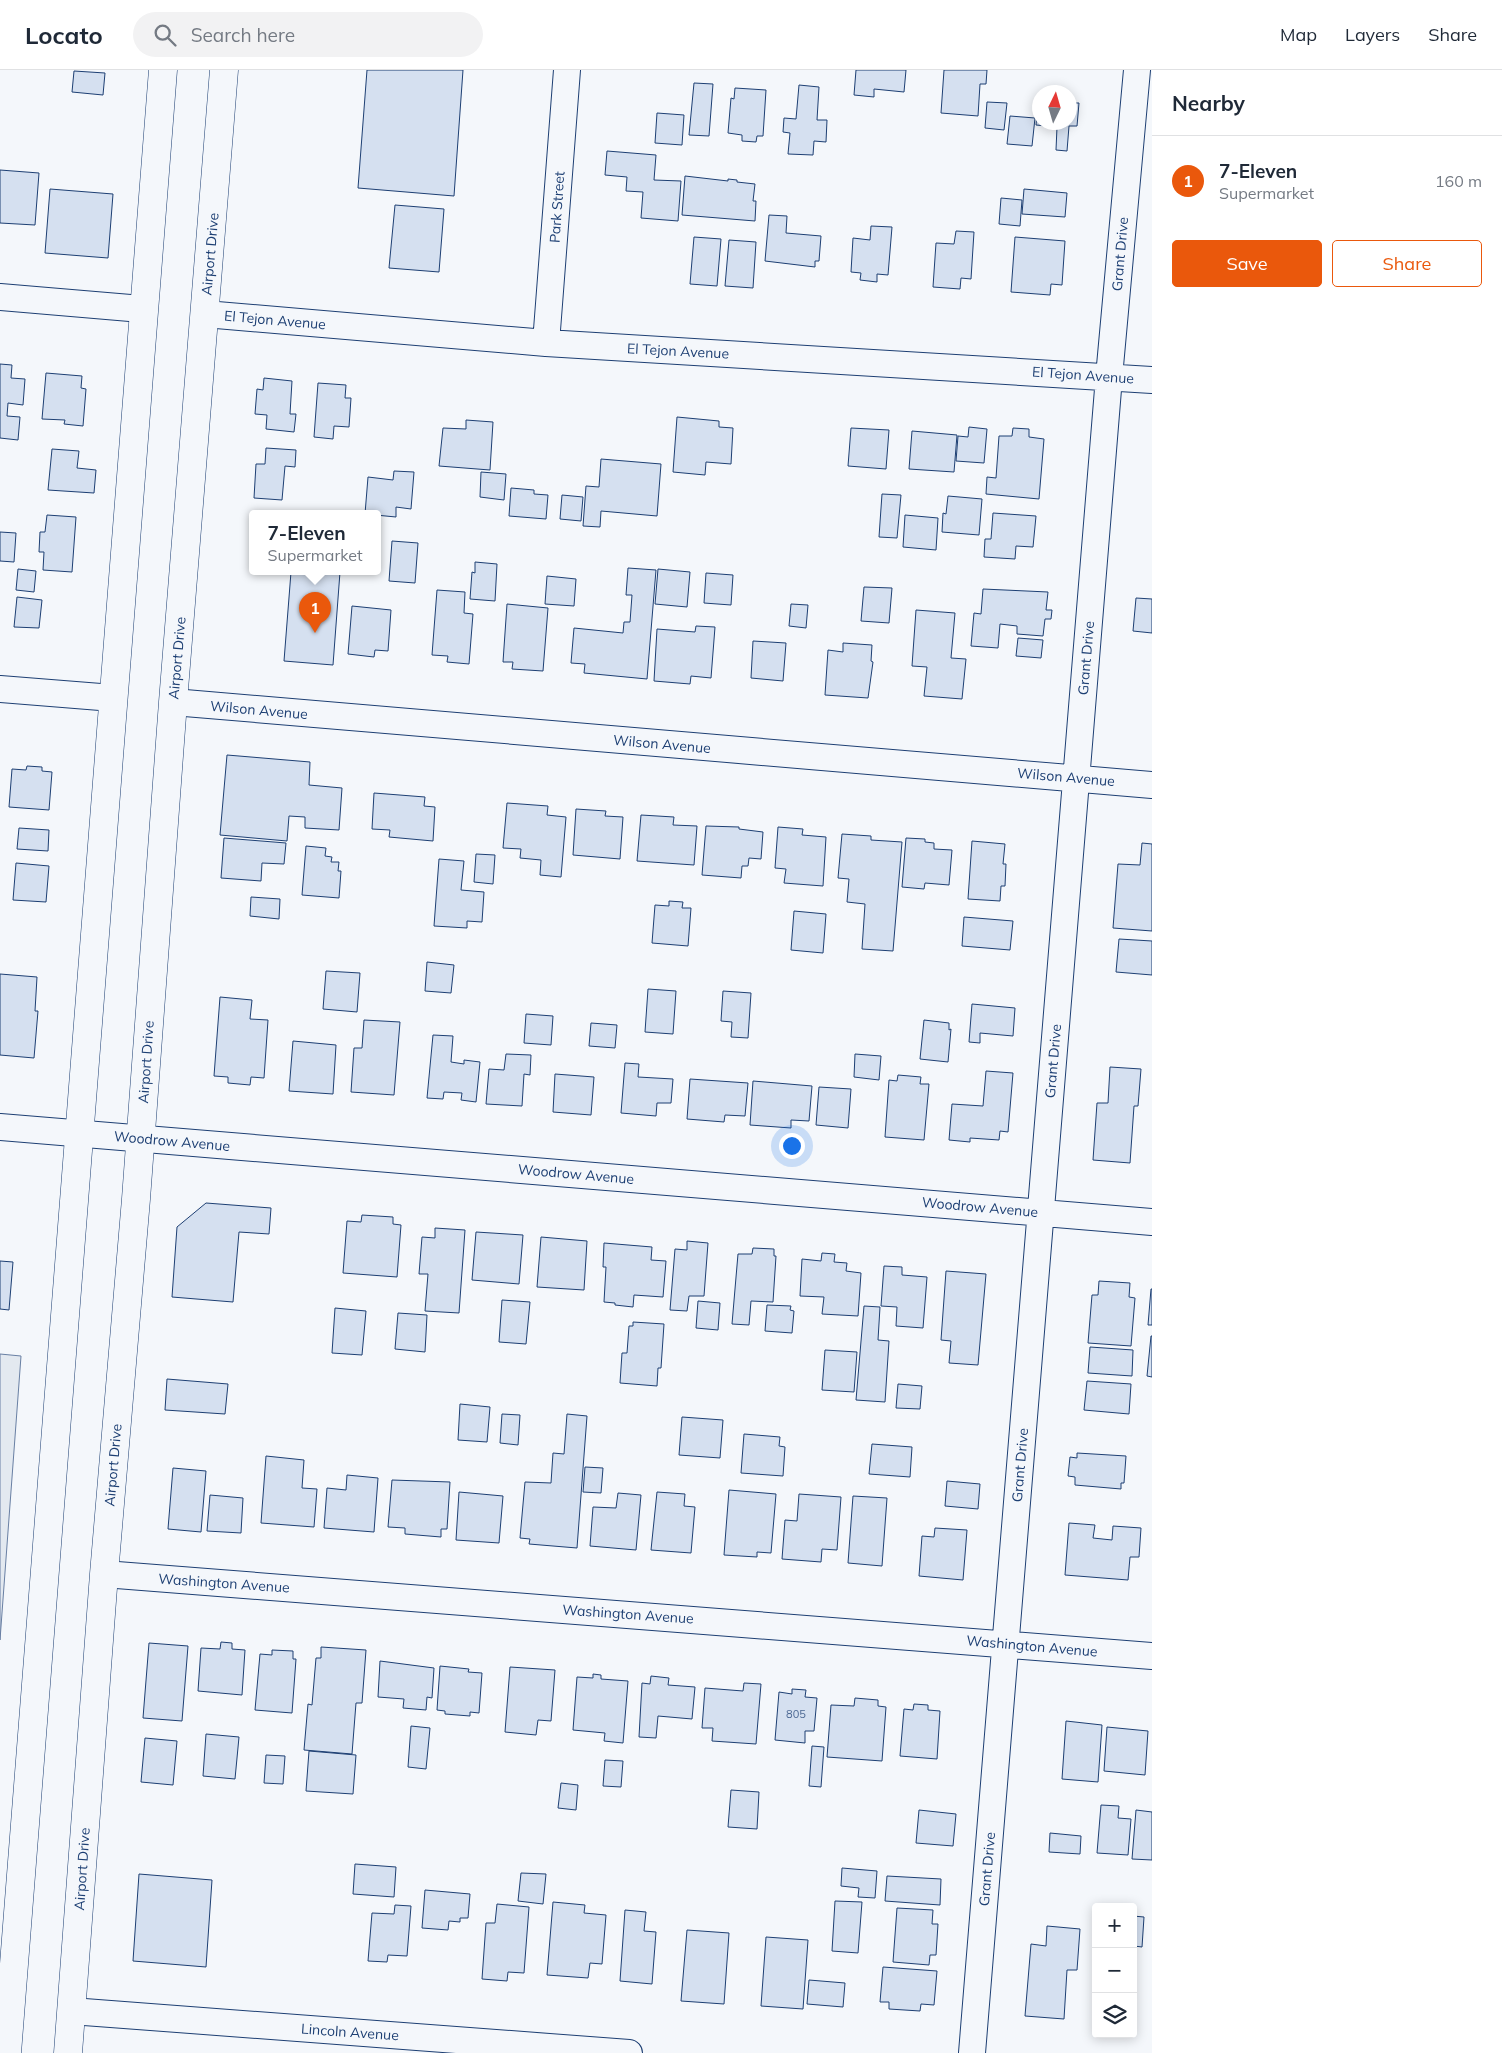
<!DOCTYPE html>
<html lang="en">
<head>
<meta charset="utf-8">
<style>
	:root { --surface:#fff; --page:#f2f2f3; --text:#1f2937; --muted:#747a83; --line:#e0e1e3; --accent:#ea580c }
	body { margin:0; font-family:Mulish,sans-serif; background:var(--page); color:var(--text) }
	.controls { position:absolute; right:15px; bottom:15px; display:grid; overflow:hidden; border-radius:5px; box-shadow:0 2px 12px #0003 }
	.controls button { width:45px; height:45px; display:grid; place-items:center; padding:0; border:0; border-bottom:1px solid var(--line); background:var(--surface); color:var(--text); font:25px sans-serif }
	.compass { position:absolute; left:1032px; top:15px; width:45px; height:45px; border-radius:50%; background:var(--surface); box-shadow:0 2px 12px #0003; rotate:5deg }
	.you { position:absolute; left:791px; top:1075px; width:18px; height:18px; margin:-12px; border:4px solid #fff; border-radius:50%; background:#1a73e8; box-shadow:0 0 0 8px #1a73e833 }
	.badge { display:grid; place-items:center; width:32px; height:32px; border-radius:50%; background:var(--accent); color:#fff; font-size:16px; font-weight:700 }
	.pin { position:absolute; translate:-50% -41px; filter:drop-shadow(0 1px 2px #0008) }
	.pin::after { content:''; position:absolute; top:26px; width:18px; height:15px; background:inherit; clip-path:polygon(0 0,100% 0,50% 100%) }
	.popup { position:absolute; left:249px; top:440px; width:132px; height:65px; box-sizing:border-box; display:grid; place-content:center; border-radius:5px; background:var(--surface); filter:drop-shadow(0 1px 4px #0005); font-size:16px; white-space:nowrap; color:var(--muted) }
	.popup b { font-size:19px; color:var(--text) }
	.popup::after { content:''; position:absolute; left:50%; top:100%; margin-left:-10px; border:10px solid transparent; border-top-color:var(--surface) }
	.list { margin:0; padding:0; list-style:none }
	h2 { display:flex; justify-content:space-between; align-items:center; height:65px; margin:0; padding:0 20px; font-size:21px }
	h2 small { font-size:16px; font-weight:400; color:var(--muted) }
	.list li { display:grid; grid-template-columns:32px 1fr auto; gap:15px; align-items:center; box-sizing:border-box; height:90px; padding:0 20px; border-top:1px solid var(--line) }
	.list b { display:block; font-size:19px; white-space:nowrap }
	.list p { margin:0; font-size:16px; white-space:nowrap; color:var(--muted) }
	.list em { font-size:16px; font-style:normal; color:var(--muted) }
	.actions { display:flex; gap:10px; padding:15px 20px }
	.actions a { flex:1; padding:11px 0; border:1px solid var(--accent); border-radius:5px; text-align:center; font-size:18px; color:var(--accent) }
	.actions .main { background:var(--accent); color:#fff }
	.icon { flex:none; width:28px; height:28px; fill:none; stroke:currentColor; stroke-width:2; stroke-linecap:round; stroke-linejoin:round }
	.map { position:relative; flex:none; width:1152px; height:1983px; overflow:hidden }
	header { display:flex; align-items:center; gap:30px; box-sizing:border-box; height:70px; padding:0 25px; background:var(--surface); border-bottom:1px solid var(--line) }
	header strong { font-size:24px }
	nav { display:flex; gap:28px; margin-inline-start:auto; font-size:18px }
	.search { width:350px; height:45px; background:var(--page); display:flex; align-items:center; gap:12px; box-sizing:border-box; padding:0 18px; border-radius:28px; color:var(--muted); font-size:19px }
	main { display:flex }
	aside { flex:1; background:var(--surface) }
	.map>svg:first-child { display:block }
	.green { fill:#e3e9f0; stroke:#687fa3 }
	.building { fill:#d5e0f0; stroke:#1d3f73 }
	.lines { fill:none; stroke-linecap:round; stroke-linejoin:round }
	.minor-casing { stroke:#1d3f73; stroke-width:28 }
	.secondary-casing { stroke:#1d3f73; stroke-width:29 }
	.minor { stroke:#f4f7fb; stroke-width:26 }
	.secondary { stroke:#f4f7fb; stroke-width:28 }
	.labels { text-anchor:middle; stroke-width:4; stroke-linejoin:round; paint-order:stroke }
	.number-label { font-size:11px; fill:#4b6792 }
	.street-label { font-size:14px; fill:#1d3f73; stroke:#f4f7fb }
</style>
</head>
<body>
<header>
<strong>Locato</strong>
<div class="search"><svg class="icon" aria-label="search" viewBox="0 0 24 24"><circle cx="10" cy="10" r="6"/><path d="M15 15l6 6"/></svg>Search here</div>
<nav><a>Map</a><a>Layers</a><a>Share</a></nav>
</header>
<main>
<div class="map">
<svg width="1152" height="1983" viewBox="0 0 1152 1983">
	<rect width="100%" height="100%" fill="#f4f7fb"/>
	<path class="green" d="M0,1284L21,1286L0,1570Z"/>
	<path class="building" d="M367,0H463L454,126L358,118Z
		M856,0H906L904,22L874,19V27L854,25Z
		M944,0H987L986,14H980L978,46L941,43Z
		M74,1L105,3L103,25L72,22Z
		M694,13L713,14L709,66L689,65Z
		M799,15L819,17L817,50H827L826,72L814,71L813,85L788,84L790,63L783,62L784,48L796,49Z
		M735,18L766,20L763,66H757L756,72L742,71V65L728,63L731,28L734,29Z
		M1038,30H1040V52H1070V33H1079L1077,56H1069L1067,81L1056,80L1057,57L1036,55Z
		M987,32L1007,33L1004,60L985,58Z
		M657,43L684,45L682,75L655,73Z
		M1010,46L1035,48L1032,76L1007,74Z
		M607,81L656,85L654,110L681,111L678,151L641,148L643,122L626,121L627,107L605,105Z
		M0,100L39,103L35,155L0,153Z
		M685,106L728,111V109L737,110V112L755,114L753,131H756L755,151L682,145Z
		M50,119L113,124L108,188L45,183Z
		M1024,119L1067,123L1065,147L1022,144Z
		M1001,128L1022,130L1020,156L999,154Z
		M395,135L444,139L439,202L389,198Z
		M769,145L787,146L786,163L821,166L819,191H815V197L765,191Z
		M871,156L892,157L888,205L877,204V212L860,210L861,203L851,202L853,168L870,170Z
		M956,161L974,162L971,209L961,208L960,219L933,217L936,173L954,174Z
		M694,167L721,169L717,216L690,214Z
		M1015,167L1065,171L1062,215L1051,214L1050,225L1011,222Z
		M729,170L756,172L753,218L725,216Z
		M0,294L12,295L11,308L25,309L23,335L8,333L7,346L20,347L18,370L0,368Z
		M46,303L82,306L81,318L86,319L83,356L64,354L65,350L42,349Z
		M264,308L292,311L290,344H296L294,362L266,359L267,345L255,344L257,319L263,320Z
		M318,313L346,315L345,328H351L349,357L334,356L333,369L314,367Z
		M677,347L719,351V357L733,358L731,394L706,392L705,405L673,402Z
		M466,350L493,352L490,400L439,396L443,358L466,359Z
		M969,357L987,359L984,393L956,391L958,366L968,367Z
		M851,358L889,360L886,399L848,396Z
		M1013,358L1029,359V367L1044,369L1039,429L986,424L987,407L996,408L999,366H1012Z
		M912,361L957,365L954,402L909,399Z
		M266,378L296,380L295,397L285,396L282,430L254,428L256,394H265Z
		M52,379L79,381L77,398L96,400L94,423L48,420Z
		M601,389L661,394L657,446L601,441L600,457L583,456L586,416L599,417Z
		M394,401L414,402L411,439L396,437V447L365,444L368,407L393,410Z
		M481,402L506,404L504,430L480,427Z
		M511,418L534,420V424L548,425L546,449L509,446Z
		M882,424L901,425L897,468L879,467Z
		M562,425L583,427L581,451L560,449Z
		M948,426L982,429L979,465L942,462L943,443L946,444Z
		M993,443L1036,446L1033,477L1016,476L1015,489L984,487L985,469H991Z
		M47,445L76,447L72,502L43,500L44,482H39L40,462H45Z
		M905,445L938,448L936,480L903,477Z
		M0,462L16,463L14,492L0,491Z
		M392,471L418,473L415,513L389,511Z
		M475,492L497,494L495,531L470,529L472,502L475,503Z
		M628,498L656,500L647,609L584,603L585,594L571,593L574,558L623,563L624,552H630L632,525H626Z
		M18,499L36,501L34,522L16,520Z
		M658,499L690,502L687,537L655,534Z
		M291,502H340L333,595L284,591Z
		M706,503L733,505L731,535L704,533Z
		M547,506L576,509L574,536L545,534Z
		M864,517L892,518L889,553L861,551Z
		M983,519L1048,522L1046,540H1052L1051,549H1045L1043,566L1017,564V556L1000,554L998,578L971,576L974,543L981,544Z
		M437,520L465,522L464,543L473,544L469,594L447,592L448,586L432,585Z
		M17,527L42,530L39,558L14,557Z
		M1136,528L1152,529V563L1133,561Z
		M507,534L548,538L543,601L512,599L513,592H503Z
		M791,534L808,535L806,558L789,556Z
		M352,536L391,540L388,581L375,580L374,587L348,584Z
		M916,540L955,543L951,588L966,589L962,629L924,626L927,597L912,596Z
		M696,556L715,557L711,608L691,606L690,614L654,611L657,559L695,562Z
		M1018,568L1043,570L1041,588L1016,586Z
		M753,571L786,573L783,611L751,608Z
		M843,573L872,575L871,591L873,592L868,628L825,625L828,580L843,582Z
		M227,685L310,692L309,715L342,718L339,760L305,758V747L289,746L287,771L220,765Z
		M27,696L42,697V701L52,702L49,740L9,737L12,699L26,700Z
		M374,723L425,727L424,736L435,737L433,771L389,767L390,760L372,759Z
		M507,733L548,736L547,745L566,747L561,807L540,805L541,790L520,788L521,779L503,778Z
		M576,739L606,741L605,746L623,747L620,789L573,785Z
		M641,745L674,747L673,755L697,756L694,795L637,791Z
		M706,756L739,757V759L763,762L761,789L749,788L748,796H742L741,808L702,805Z
		M778,757L803,759L802,765L826,767L823,816L784,813L786,799L775,798Z
		M19,758L49,760L48,781L17,779Z
		M842,764L871,766V770L902,772L893,881L862,879L865,834L847,832L849,809L838,808Z
		M224,768L286,773L284,794L262,793L261,811L221,808Z
		M906,768L925,769V772L934,773V779L952,780L949,815L925,813L924,819L902,817Z
		M972,771L1005,774L1003,794H1006L1005,816H1001L1000,831L968,829Z
		M1142,773L1152,774V861L1113,858L1118,794L1140,795Z
		M306,776L326,778L325,786L332,787L331,792H339L338,801H341L339,828L302,825Z
		M476,784L495,785L493,814L474,812Z
		M439,789L464,791L461,820L484,822L482,852L467,851V858L434,856Z
		M16,793L49,796L46,832L13,830Z
		M251,827L280,829L279,849L250,846Z
		M669,831L683,832L682,838H691L688,876L652,873L655,835L669,836Z
		M794,841L826,844L823,883L791,880Z
		M964,847L1013,851L1010,880L962,876Z
		M1119,869L1152,871V905L1116,902Z
		M427,892L454,895L451,923L425,921Z
		M326,901L360,903L357,942L323,939Z
		M0,904L37,907L35,941H38L34,988L0,985Z
		M648,919L676,921L673,964L645,962Z
		M723,921L751,923L748,968L731,967L732,952L721,951Z
		M220,927L252,930L250,949L268,950L264,1008L251,1007L250,1015L228,1013V1007L214,1006Z
		M972,934L1015,938L1013,966L980,963V973L969,972Z
		M526,944L553,946L551,975L524,973Z
		M364,950L400,952L394,1025L351,1022L354,978H362Z
		M924,950L949,953V960L951,959L948,992L920,989Z
		M591,953L617,955L615,978L589,976Z
		M433,965L453,966L451,992L464,994V990L480,992L476,1032L461,1030L462,1023L444,1022L443,1029L427,1028Z
		M293,971L336,975L333,1024L289,1021Z
		M506,984L531,985L530,1005L524,1004L522,1036L486,1034L489,999L504,1000Z
		M855,984L881,986L879,1010L854,1007Z
		M625,993L639,994L638,1007L673,1009L671,1033H657L656,1046L621,1043Z
		M1110,997L1141,999L1138,1036H1134L1130,1093L1093,1090L1097,1033H1108Z
		M986,1001L1013,1003L1008,1062L1000,1061L999,1070L970,1068V1072L949,1070L952,1034L983,1036Z
		M555,1004L594,1007L591,1045L553,1042Z
		M898,1005L921,1007L920,1014H929L924,1070L885,1067L889,1010L897,1011Z
		M690,1009L748,1013L745,1046L725,1045L724,1052L687,1049Z
		M753,1011L812,1016L809,1051L791,1050V1058L750,1055Z
		M819,1017L851,1019L848,1058L816,1055Z
		M206,1133L271,1138L269,1164L239,1162L233,1232L172,1227L177,1157Z
		M362,1145L393,1147V1154L401,1155L397,1207L343,1203L347,1151L361,1152Z
		M435,1158L465,1160L459,1243L425,1241L428,1204H419L422,1167L435,1168Z
		M476,1162L523,1165L519,1214L472,1210Z
		M541,1167L587,1171L584,1220L537,1217Z
		M687,1171L708,1173L704,1226H689L687,1241L670,1240L675,1179L687,1180Z
		M604,1173L652,1177L651,1190L666,1191L663,1227L634,1225L633,1237L615,1235V1233L604,1232L606,1197H603Z
		M753,1178L774,1179V1186H776L773,1232L751,1231L749,1255L732,1254L738,1184H752Z
		M822,1183L835,1184L834,1192L847,1193L846,1201L861,1203L858,1246L822,1244L824,1227L800,1226L802,1189L821,1191Z
		M0,1191L13,1192L9,1240L0,1239Z
		M884,1196L902,1197V1205L927,1207L923,1258L896,1256L897,1237L881,1236Z
		M946,1201L986,1204L978,1295L949,1293L951,1271L941,1270Z
		M1099,1211L1130,1213L1129,1227L1135,1228L1131,1276L1088,1273L1092,1225H1098Z
		M1151,1219H1152V1255H1148Z
		M502,1230L530,1232L526,1274L499,1272Z
		M698,1231L720,1233L718,1260L696,1258Z
		M767,1235L791,1236L790,1240L794,1241L792,1263L765,1261Z
		M864,1236L880,1237L878,1270L889,1271L885,1332L856,1330Z
		M335,1238L366,1241L362,1285L332,1283Z
		M398,1243L427,1245L425,1282L395,1279Z
		M633,1252L664,1254L661,1298H658L657,1316L620,1313L622,1283H627L629,1256H633Z
		M1151,1266H1152V1307L1147,1306Z
		M1090,1277L1133,1280L1132,1306L1088,1303Z
		M825,1280L857,1282L854,1322L822,1320Z
		M167,1309L228,1314L225,1344L165,1340Z
		M1087,1311L1131,1314L1129,1344L1084,1340Z
		M898,1314L922,1316L920,1339L896,1338Z
		M460,1334L490,1337L487,1372L458,1370Z
		M502,1344L520,1345L518,1375L500,1373Z
		M567,1344L587,1346L577,1478L529,1474L530,1469L520,1468L525,1412L551,1413L553,1383L564,1384Z
		M682,1347L723,1350L720,1388L679,1385Z
		M744,1364L780,1367L779,1376L785,1377L783,1406L741,1403Z
		M872,1374L912,1377L910,1407L869,1404Z
		M1077,1383L1126,1386L1124,1413H1121V1419L1075,1415V1407L1068,1406L1070,1387L1077,1388Z
		M266,1386L304,1390L302,1418L317,1419L314,1457L261,1453Z
		M585,1397L603,1398L601,1423L583,1422Z
		M173,1398L206,1401L201,1462L168,1459Z
		M347,1405L378,1408L374,1462L324,1458L327,1418L346,1420Z
		M392,1410L450,1412L447,1459H441V1467L405,1464V1458L388,1457Z
		M947,1411L980,1414L978,1439L945,1436Z
		M729,1420L776,1424L771,1483L757,1482V1487L724,1485Z
		M459,1422L503,1426L499,1473L456,1470Z
		M657,1422L685,1424L684,1436L695,1437L691,1483L651,1480Z
		M618,1423L641,1425L636,1480L590,1476L593,1437L616,1438Z
		M799,1424L841,1427L837,1480L822,1479L821,1492L782,1489L785,1450L797,1451Z
		M210,1425L243,1428L241,1463L207,1461Z
		M853,1426L887,1428L882,1496L848,1493Z
		M1069,1453L1095,1455L1093,1468L1112,1470L1113,1456L1141,1458L1139,1487H1130L1128,1510L1065,1505Z
		M935,1458L967,1460L963,1510L919,1506L922,1466L934,1467Z
		M221,1572L232,1573V1579L245,1580L242,1625L198,1621L201,1578L220,1579Z
		M149,1573L188,1576L182,1651L143,1648Z
		M321,1577L366,1580L362,1633H356L352,1684L304,1680L308,1634L312,1635L316,1588H321Z
		M272,1580L293,1581V1589H296L292,1643L255,1640L260,1584L272,1585Z
		M380,1591L434,1598L432,1628L427,1627L426,1640L403,1638L404,1629L378,1627Z
		M440,1596L469,1599L468,1602L482,1603L479,1643L470,1642V1646L445,1644V1641L437,1640Z
		M510,1597L555,1600L551,1651L538,1650L536,1665L505,1662Z
		M593,1604L601,1605V1609L628,1611L623,1673L604,1671L605,1663L573,1660L577,1607L593,1608Z
		M651,1606L669,1608L668,1615L695,1617L692,1649L658,1646L656,1668L639,1667L642,1613L650,1614Z
		M744,1613L761,1614L756,1674L712,1671L713,1658H702L705,1618L743,1621Z
		M792,1619L806,1620L805,1627L817,1628L814,1661H805V1673L775,1670L779,1622L792,1624Z
		M855,1628L878,1630V1636L886,1637L882,1691L827,1687L831,1635L854,1636Z
		M914,1634L928,1635V1640L940,1641L937,1689L900,1686L904,1639L913,1640Z
		M1066,1651L1102,1655L1098,1712L1062,1709Z
		M411,1656L430,1658L426,1699L408,1697Z
		M1107,1657L1148,1661L1145,1705L1104,1701Z
		M206,1664L239,1667L235,1709L203,1706Z
		M145,1668L177,1671L173,1715L141,1712Z
		M812,1676L824,1677L821,1717L809,1716Z
		M309,1681L356,1685L353,1724L306,1721Z
		M266,1685L285,1686L283,1714L264,1713Z
		M605,1690L623,1691L621,1717L603,1716Z
		M561,1713L578,1715L576,1740L558,1738Z
		M731,1720L759,1722L757,1759L728,1757Z
		M1101,1735L1119,1736L1118,1748L1131,1749L1128,1785L1097,1783Z
		M919,1740L956,1744L953,1776L916,1773Z
		M1136,1740L1152,1742V1790L1132,1789Z
		M1050,1763L1081,1766L1080,1784L1049,1782Z
		M355,1794L396,1797L394,1827L353,1824Z
		M842,1798L877,1801L875,1828L858,1827L859,1818L841,1816Z
		M521,1803L546,1804L543,1834L518,1831Z
		M139,1804L212,1810L206,1897L133,1891Z
		M887,1806L941,1809L940,1835L885,1831Z
		M425,1820L470,1824L468,1848H460V1852L449,1851L448,1860L422,1858Z
		M835,1831L862,1832L858,1883L832,1881Z
		M553,1832L585,1835L584,1843L606,1845L602,1894L590,1893L588,1908L547,1905Z
		M497,1834L529,1837L524,1903L508,1902L507,1911L482,1909L486,1853H495Z
		M395,1835L411,1836L407,1886L388,1885L387,1892L368,1891L372,1843L394,1844Z
		M897,1838L933,1840L932,1854H938L936,1885H930L929,1895L893,1892Z
		M625,1840L646,1842L644,1861L656,1862L652,1914L620,1911Z
		M1133,1846L1144,1847L1142,1877L1134,1876L1133,1884Z
		M1047,1856L1080,1859L1077,1900H1067L1064,1949L1025,1946L1031,1874L1046,1876Z
		M687,1860L729,1863L724,1934L681,1931Z
		M766,1867L808,1870L803,1939L761,1936Z
		M883,1897L937,1901L934,1935L921,1934L920,1941L889,1939V1932H880Z
		M1095,1909H1096V1934H1093Z
		M809,1910L845,1913L843,1937L807,1934Z"/>
	<g class="lines">
		<g class="minor-casing">
			<path id="minor" d="M0,227L142,239
				M205,244L546,273L1152,310
				M546,273L567,0
				M0,619L113,628
				M173,632L1152,715
				M0,1057L1152,1152
				M104,1504L1152,1586
				M71,1941L629,1983
				M972,1983L1109,307L1137,0"/>
		</g>
		<g class="secondary-casing">
			<path id="secondary" d="M7,1983L163,0
				M68,1983L104,1504L136,1129L173,632L224,0"/>
		</g>
		<use href="#minor" class="minor"/>
		<use href="#secondary" class="secondary"/>
	</g>
	<g class="labels">
		<g class="number-label">
			<text x="796" y="1648">805</text>
		</g>
		<g class="street-label">
			<text transform="translate(557 137) rotate(-86)" y="5">Park Street</text>
			<text transform="translate(210 184) rotate(-85)" y="5">Airport Drive</text>
			<text transform="translate(1120 184) rotate(-85)" y="5">Grant Drive</text>
			<text transform="translate(275 250) rotate(5)" y="5">El Tejon Avenue</text>
			<text transform="translate(678 281) rotate(3)" y="5">El Tejon Avenue</text>
			<text transform="translate(1083 305) rotate(4)" y="5">El Tejon Avenue</text>
			<text transform="translate(177 588) rotate(-85)" y="5">Airport Drive</text>
			<text transform="translate(1086 588) rotate(-85)" y="5">Grant Drive</text>
			<text transform="translate(259 640) rotate(5)" y="5">Wilson Avenue</text>
			<text transform="translate(662 674) rotate(5)" y="5">Wilson Avenue</text>
			<text transform="translate(1066 707) rotate(5)" y="5">Wilson Avenue</text>
			<text transform="translate(1053 991) rotate(-85)" y="5">Grant Drive</text>
			<text transform="translate(146 992) rotate(-86)" y="5">Airport Drive</text>
			<text transform="translate(172 1071) rotate(5)" y="5">Woodrow Avenue</text>
			<text transform="translate(576 1104) rotate(5)" y="5">Woodrow Avenue</text>
			<text transform="translate(980 1137) rotate(5)" y="5">Woodrow Avenue</text>
			<text transform="translate(113 1395) rotate(-85)" y="5">Airport Drive</text>
			<text transform="translate(1020 1395) rotate(-85)" y="5">Grant Drive</text>
			<text transform="translate(224 1513) rotate(4)" y="5">Washington Avenue</text>
			<text transform="translate(628 1544) rotate(4)" y="5">Washington Avenue</text>
			<text transform="translate(1032 1576) rotate(5)" y="5">Washington Avenue</text>
			<text transform="translate(82 1799) rotate(-86)" y="5">Airport Drive</text>
			<text transform="translate(987 1799) rotate(-85)" y="5">Grant Drive</text>
			<text transform="translate(350 1962) rotate(4)" y="5">Lincoln Avenue</text>
		</g>
	</g>
</svg>
<div class="controls">
<button>+</button>
<button>−</button>
<button><svg class="icon" aria-label="layers" viewBox="0 0 24 24"><path d="M12 4l9 5-9 5-9-5zM3 14l9 5 9-5"/></svg></button>
</div>
<svg class="compass" viewBox="-18 -18 36 36"><path d="M0-13l5 13h-10z" fill="#e53935"/><path d="M0 13l5-13h-10z" fill="#747a83"/></svg>
<div class="you"></div>
<div class="pin badge" style="left:315px;top:563px">1</div>
<div class="popup"><b>7-Eleven</b>Supermarket</div>
</div>
<aside>
<h2>Nearby<small></small></h2>
<ul class="list">
<li><span class="badge">1</span><div><b>7-Eleven</b><p>Supermarket</p></div><em>160 m</em></li>
</ul>
<div class="actions"><a class="main">Save</a><a>Share</a></div>
</aside>
</main>
</body>
</html>
